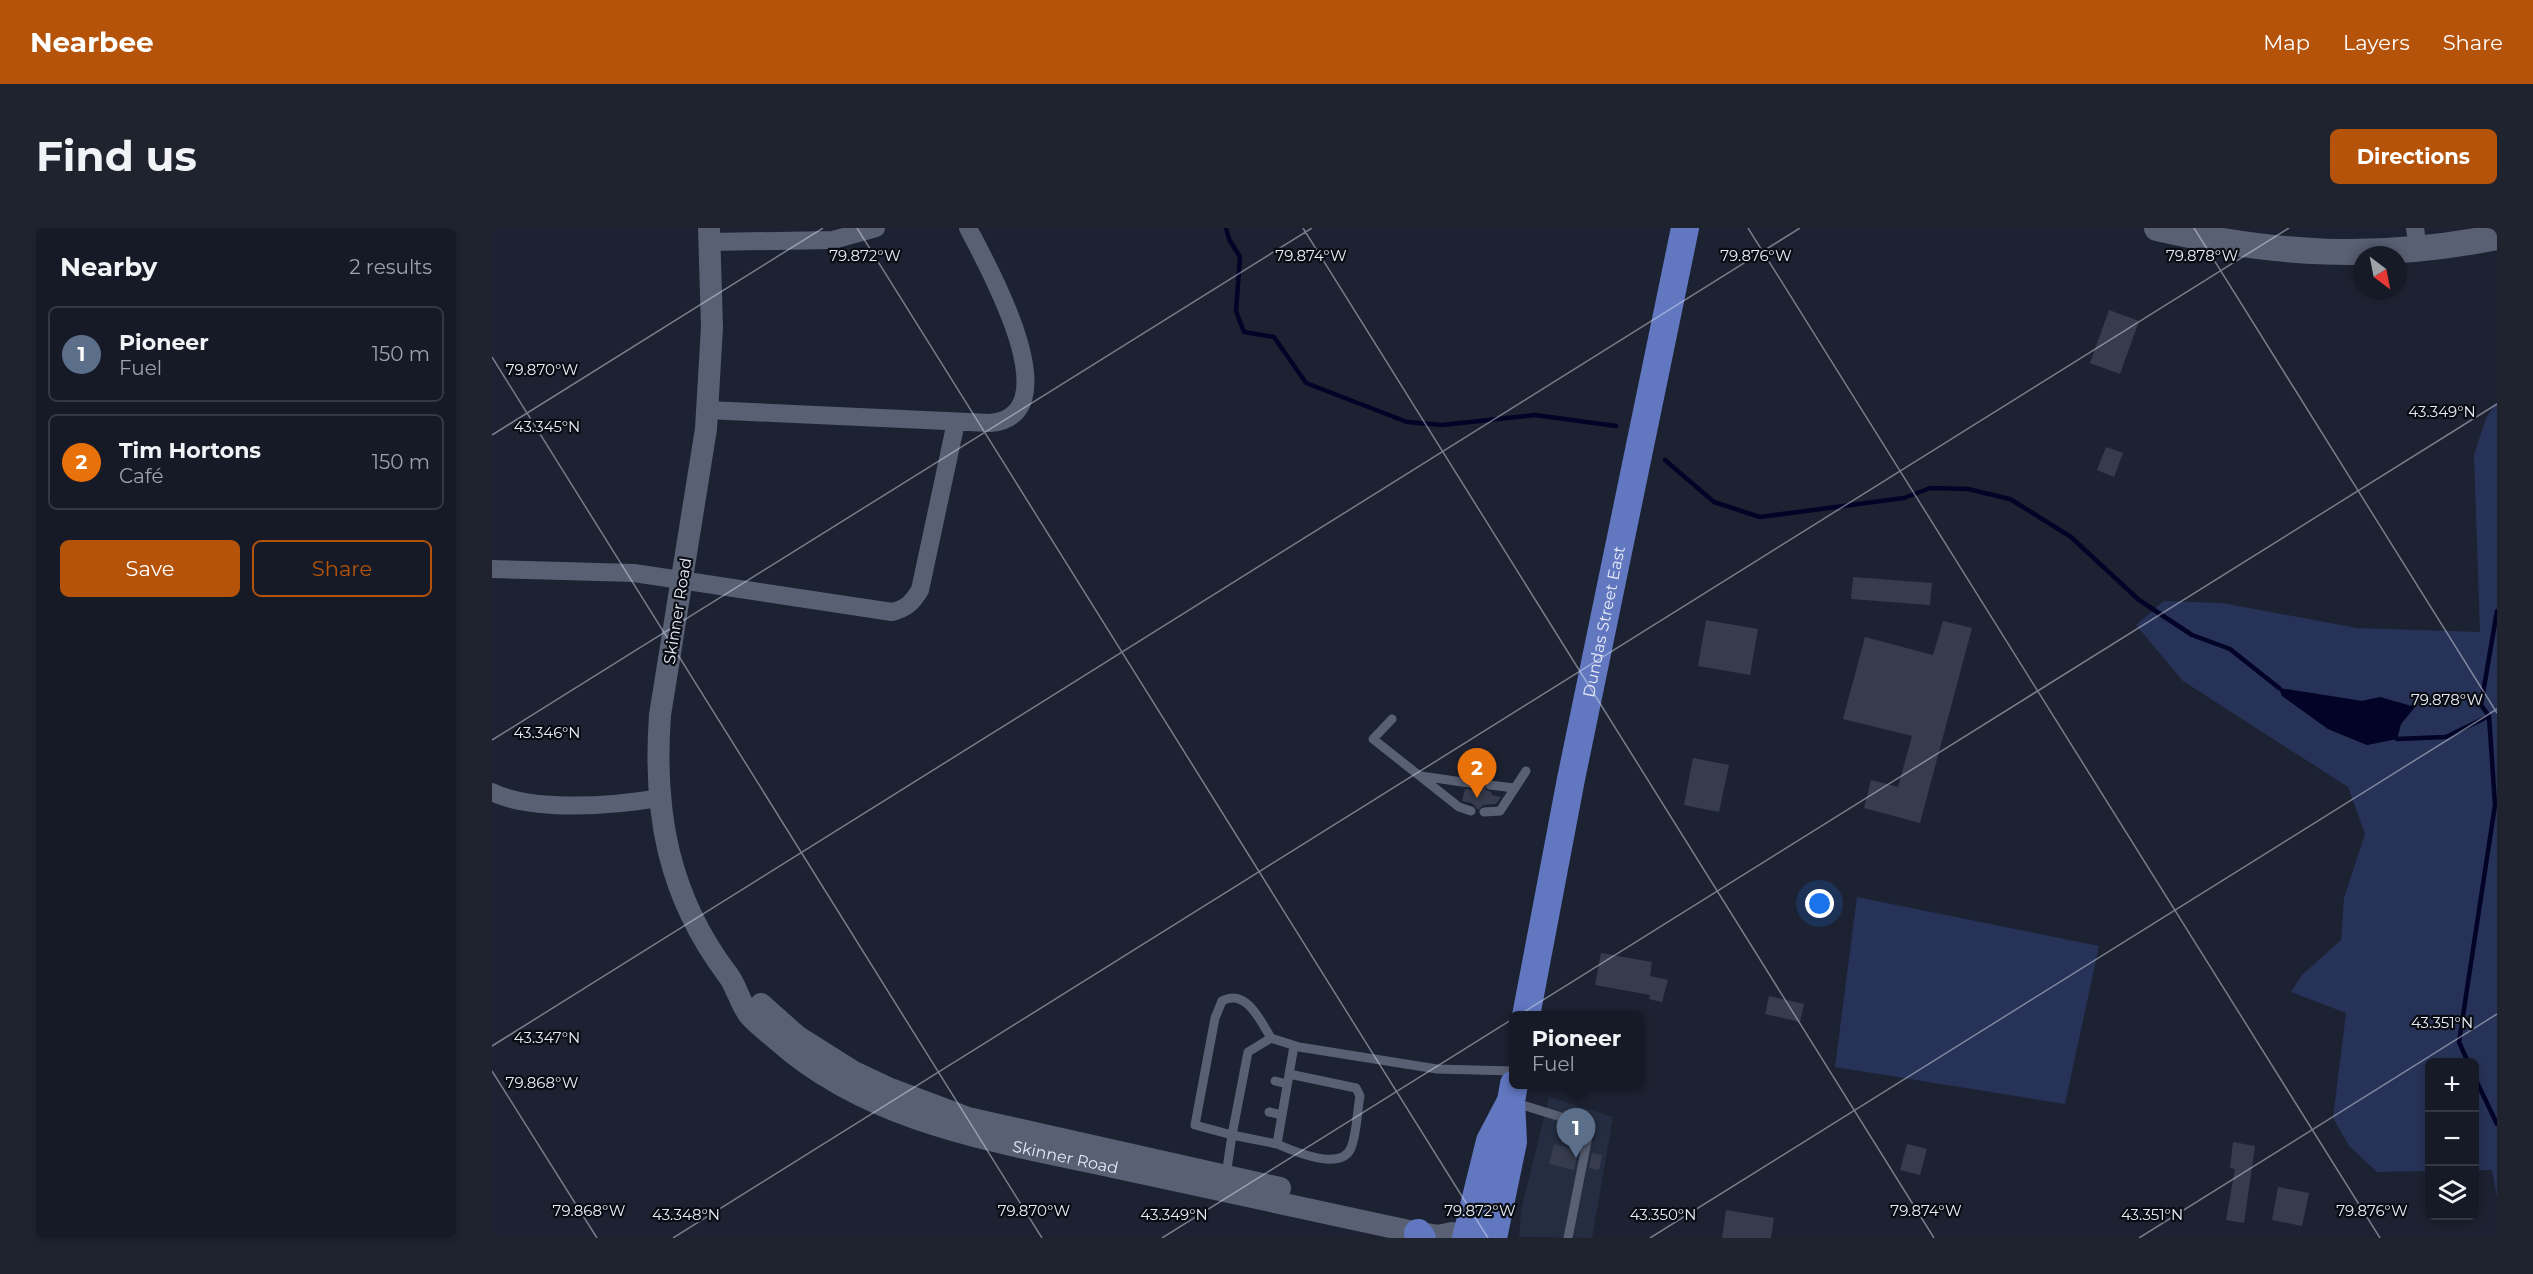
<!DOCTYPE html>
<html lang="en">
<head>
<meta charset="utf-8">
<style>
	:root { --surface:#161a26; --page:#1f232e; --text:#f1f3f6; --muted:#9ea1a7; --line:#353843; --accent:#b45309 }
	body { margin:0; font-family:Montserrat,sans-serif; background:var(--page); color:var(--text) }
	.controls { position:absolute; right:18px; bottom:18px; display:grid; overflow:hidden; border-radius:9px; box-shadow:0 3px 9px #0003 }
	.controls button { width:54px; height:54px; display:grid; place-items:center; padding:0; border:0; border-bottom:2px solid var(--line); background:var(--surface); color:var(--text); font:30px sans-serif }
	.compass { position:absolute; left:1861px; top:18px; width:54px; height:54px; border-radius:50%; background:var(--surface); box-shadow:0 3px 9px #0003; rotate:148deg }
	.you { position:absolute; left:1328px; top:676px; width:21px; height:21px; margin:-15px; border:4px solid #fff; border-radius:50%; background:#1a73e8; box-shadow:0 0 0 9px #1a73e833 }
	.badge { display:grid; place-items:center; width:39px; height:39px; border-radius:50%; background:var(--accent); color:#fff; font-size:20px; font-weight:700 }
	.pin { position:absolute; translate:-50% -50px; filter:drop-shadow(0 2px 3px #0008) }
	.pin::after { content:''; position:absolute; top:32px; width:21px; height:18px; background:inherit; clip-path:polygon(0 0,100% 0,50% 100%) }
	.popup { position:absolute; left:1017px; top:783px; width:135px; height:78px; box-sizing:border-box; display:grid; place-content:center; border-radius:9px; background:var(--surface); filter:drop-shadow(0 2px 4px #0005); font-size:20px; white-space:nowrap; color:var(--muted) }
	.popup b { font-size:22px; color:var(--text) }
	.popup::after { content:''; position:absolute; left:50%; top:100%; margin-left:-12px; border:12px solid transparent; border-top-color:var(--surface) }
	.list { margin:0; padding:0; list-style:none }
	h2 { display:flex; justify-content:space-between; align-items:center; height:78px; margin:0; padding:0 24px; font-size:26px }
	h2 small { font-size:20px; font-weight:400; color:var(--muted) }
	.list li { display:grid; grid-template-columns:39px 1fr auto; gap:18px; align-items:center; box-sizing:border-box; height:96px; margin:0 12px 12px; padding:0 12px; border:2px solid var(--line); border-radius:9px }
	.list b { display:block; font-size:22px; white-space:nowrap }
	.list p { margin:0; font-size:20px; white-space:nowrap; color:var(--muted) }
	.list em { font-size:20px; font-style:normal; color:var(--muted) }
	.actions { display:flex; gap:12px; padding:18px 24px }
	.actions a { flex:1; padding:14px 0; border:2px solid var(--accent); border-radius:9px; text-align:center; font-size:21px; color:var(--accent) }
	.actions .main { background:var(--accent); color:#fff }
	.icon { flex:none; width:33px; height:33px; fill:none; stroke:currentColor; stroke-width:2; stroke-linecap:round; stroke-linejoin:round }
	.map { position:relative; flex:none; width:2005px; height:1010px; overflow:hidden; border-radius:9px }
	header { display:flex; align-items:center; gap:36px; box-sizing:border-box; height:84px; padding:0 30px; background:var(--accent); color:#fff }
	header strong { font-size:28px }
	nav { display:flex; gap:33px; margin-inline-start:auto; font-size:21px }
	.intro { display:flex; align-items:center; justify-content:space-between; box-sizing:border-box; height:144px; padding:0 36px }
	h1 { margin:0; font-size:42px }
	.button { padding:15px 27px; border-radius:9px; background:var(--accent); color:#fff; font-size:21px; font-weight:700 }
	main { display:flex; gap:36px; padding:0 36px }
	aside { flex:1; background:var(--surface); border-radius:9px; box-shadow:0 3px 9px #0003 }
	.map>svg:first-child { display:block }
	.built { fill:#252d42 }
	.green { fill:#263257; fill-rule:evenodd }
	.water { fill:#020326 }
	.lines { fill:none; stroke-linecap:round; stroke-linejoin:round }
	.stream { stroke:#020326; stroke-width:4.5 }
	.building { fill:#363c4d }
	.service { stroke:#596073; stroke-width:9 }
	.minor { stroke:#596073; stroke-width:18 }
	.tertiary { stroke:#596073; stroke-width:22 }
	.secondary { stroke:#596073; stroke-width:26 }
	.primary { stroke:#6177c0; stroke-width:28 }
	.ticks { fill:none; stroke:#e7ebf6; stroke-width:1.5; stroke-opacity:0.45 }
	.labels { text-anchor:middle; stroke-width:4.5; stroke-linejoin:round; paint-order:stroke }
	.street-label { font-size:16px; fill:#e7ebf6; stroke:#0a0c13 }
	.ticks-label { font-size:15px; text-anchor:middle; fill:#e7ebf6; stroke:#0a0c13; stroke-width:4.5; stroke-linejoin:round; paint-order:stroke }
</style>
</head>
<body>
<header>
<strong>Nearbee</strong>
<nav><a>Map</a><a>Layers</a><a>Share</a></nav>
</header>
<div class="intro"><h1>Find us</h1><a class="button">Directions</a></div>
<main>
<aside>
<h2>Nearby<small>2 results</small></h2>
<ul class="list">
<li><span class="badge" style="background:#5c6f8a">1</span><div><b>Pioneer</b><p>Fuel</p></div><em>150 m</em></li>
<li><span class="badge" style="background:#e8710a">2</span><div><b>Tim Hortons</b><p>Café</p></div><em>150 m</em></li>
</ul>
<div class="actions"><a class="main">Save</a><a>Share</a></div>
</aside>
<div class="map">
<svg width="2005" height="1010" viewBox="0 0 2005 1010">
	<rect width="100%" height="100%" fill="#1d2232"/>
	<path class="built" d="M1057,869L1121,889L1100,1010L1027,1009L1029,982Z"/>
	<path class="green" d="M2005,174V969L2000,942H1983L1982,834H1938L1937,943L1885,944L1857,918L1841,890L1854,785L1799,764L1810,747L1849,712L1852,670L1873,606L1856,559L1691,453L1644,397L1672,373L1730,375L1865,400L1988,404L1982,227L1994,190ZM1787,460L1870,473L1888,469L1922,480L1909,496L1904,511L1875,517L1836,501L1790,468Z
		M1365,669L1607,718L1573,876L1343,839Z"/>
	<path class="water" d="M1787,460L1870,473L1888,469L1923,479L1909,496L1905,511L1875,517L1836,501L1790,468Z"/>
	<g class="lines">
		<path class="stream" d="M734,0L737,11L748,29L744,83L752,104L782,109L814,155L915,194L950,197L1043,187L1124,198
			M1173,232L1222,274L1268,289L1412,270L1438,260L1476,261L1518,271L1579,309L1647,372L1700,407L1738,421L1787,460
			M1905,511L1954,509L1997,488
			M1976,834L1967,814L2003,577L1997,488L1989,477L2005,383
			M1982,848L2005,896"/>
	</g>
	<path class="building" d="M1617,82L1647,93L1628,146L1598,135Z
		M1614,219L1631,225L1622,249L1605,242Z
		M1361,349L1440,355L1438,377L1359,371Z
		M1214,392L1266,401L1258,447L1206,438Z
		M1451,393L1480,400L1428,595L1372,580L1379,552L1406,559L1420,508L1351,491L1373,409L1441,427Z
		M1201,530L1237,537L1227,584L1192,577Z
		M990,553H993L994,562L999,564L1000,567L1009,569L1004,576L991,577L986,582L980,575L970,573L973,561L987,562L991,558Z
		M1109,725L1160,734L1158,748L1176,752L1170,774L1157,771L1158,767L1103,757Z
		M1277,768L1312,776L1308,794L1273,786Z
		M1741,914L1763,918L1752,995L1734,992L1743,941L1738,940Z
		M1062,916L1086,922L1082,942L1057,936Z
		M1415,916L1435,921L1428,947L1408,942Z
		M1100,925L1110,927L1107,942L1097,940Z
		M1786,959L1817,965L1810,998L1780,992Z
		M1234,982L1282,990L1279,1010H1230Z"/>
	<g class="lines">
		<path class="service" d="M900,491L881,511L967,579L979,583
			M929,548L984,556
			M998,557L1022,560
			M992,584L1008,583L1034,543
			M779,810L756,824L740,907L785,916L802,818
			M783,853L795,856
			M1024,875L1098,898L1076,1010
			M777,884L790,887
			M785,916C801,923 849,944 859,920C865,905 865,884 868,868L864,860L797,846
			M734,947L740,907L703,897L723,790L730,773C754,760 768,792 779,810L807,819L945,841L1021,843"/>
		<path class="minor" d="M1923,0L1926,22
			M217,14L341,12L384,0
			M215,182L498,195C581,188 495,37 476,0
			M0,341L142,345L400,384C415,380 420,375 428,362L464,194
			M0,564C41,584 122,578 167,570"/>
		<g class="tertiary">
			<path id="s1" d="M217,0L220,99L214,201L168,487C161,584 176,668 236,747C245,759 248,776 258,788C266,797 276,804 285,812C379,896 507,914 626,940C726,962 826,984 926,1005L946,1008L960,1005"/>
			<path d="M269,776L305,808L362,844L396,860L476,890L788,960"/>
		</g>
		<path class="secondary" d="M1665,0C1783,27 1885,33 2005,9"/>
		<g class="primary">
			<path id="s2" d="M1034,788L1079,551L1193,0"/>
			<path d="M926,1005L930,1010"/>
			<path d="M974,1010L998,913L1019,873"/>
			<path d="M1001,1010L1021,914L1019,873L1022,856"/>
		</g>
	</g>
	<path class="ticks" d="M365,0L996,1010M811,0L1442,1010M1256,0L1888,1010M1702,0L2005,485M0,129L550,1010M0,207L331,0M0,512L820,0M0,818L1308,0M0,843L105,1010M181,1010L1797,0M670,1010L2005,176M1158,1010L2005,481M1647,1010L2005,786"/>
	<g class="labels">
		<g class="street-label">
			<text transform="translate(185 383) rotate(-81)" y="6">Skinner Road</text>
			<text dy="6" stroke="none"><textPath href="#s2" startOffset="402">Dundas Street East</textPath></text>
			<text dy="6" stroke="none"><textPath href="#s1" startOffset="1164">Skinner Road</textPath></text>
		</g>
	</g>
	<g class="ticks-label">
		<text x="373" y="33">79.872°W</text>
		<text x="819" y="33">79.874°W</text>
		<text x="1264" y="33">79.876°W</text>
		<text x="1710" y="33">79.878°W</text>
		<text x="50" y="147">79.870°W</text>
		<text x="1950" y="189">43.349°N</text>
		<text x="55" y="204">43.345°N</text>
		<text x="1955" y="477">79.878°W</text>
		<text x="55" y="510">43.346°N</text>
		<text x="1950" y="800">43.351°N</text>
		<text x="55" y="815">43.347°N</text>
		<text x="50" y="860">79.868°W</text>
		<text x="97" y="988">79.868°W</text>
		<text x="542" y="988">79.870°W</text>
		<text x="988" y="988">79.872°W</text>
		<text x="1434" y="988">79.874°W</text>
		<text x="1880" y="988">79.876°W</text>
		<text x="194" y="992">43.348°N</text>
		<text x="682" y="992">43.349°N</text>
		<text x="1171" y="992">43.350°N</text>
		<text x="1660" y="992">43.351°N</text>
	</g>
</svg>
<div class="controls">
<button>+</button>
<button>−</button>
<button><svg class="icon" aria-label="layers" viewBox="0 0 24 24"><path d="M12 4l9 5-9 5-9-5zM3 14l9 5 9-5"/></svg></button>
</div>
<svg class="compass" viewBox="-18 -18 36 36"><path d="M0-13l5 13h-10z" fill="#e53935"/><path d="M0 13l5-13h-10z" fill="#9ea1a7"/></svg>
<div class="you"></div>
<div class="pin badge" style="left:1084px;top:930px;background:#5c6f8a">1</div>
<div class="popup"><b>Pioneer</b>Fuel</div>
<div class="pin badge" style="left:985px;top:570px;background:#e8710a">2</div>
</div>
</main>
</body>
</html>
